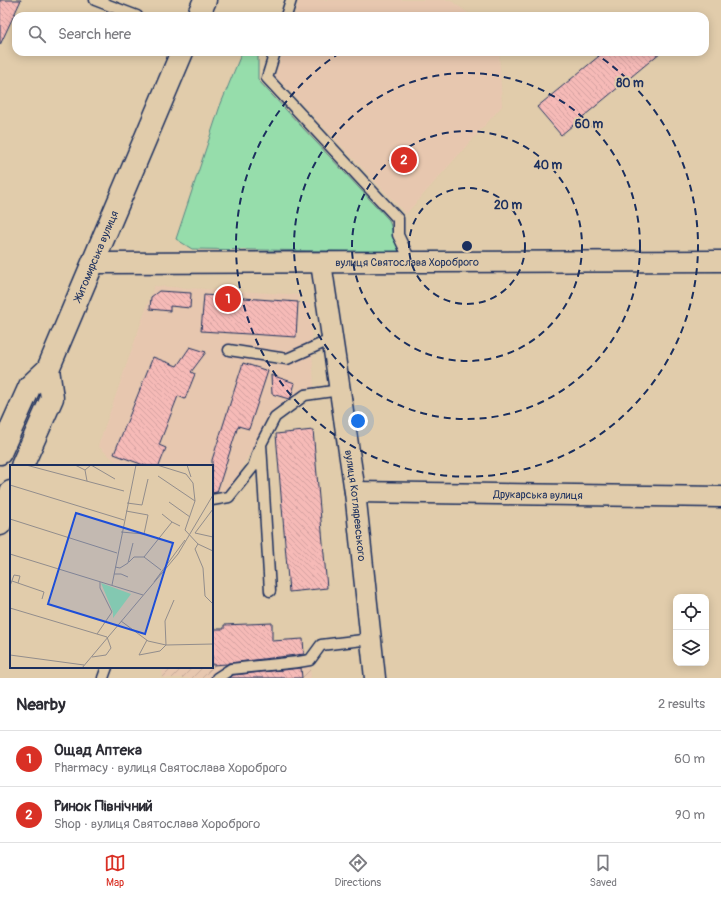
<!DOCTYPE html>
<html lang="en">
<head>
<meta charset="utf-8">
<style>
	:root { --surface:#fff; --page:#f2f2f3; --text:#2b2b33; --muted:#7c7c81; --line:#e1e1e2; --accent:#d93025 }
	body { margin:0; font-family:Pangolin,sans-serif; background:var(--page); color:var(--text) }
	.controls { position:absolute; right:12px; bottom:12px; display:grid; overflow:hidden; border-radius:8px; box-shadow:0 2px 10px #0003 }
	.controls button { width:36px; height:36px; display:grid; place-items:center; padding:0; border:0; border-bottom:1px solid var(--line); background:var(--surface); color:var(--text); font:20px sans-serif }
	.you { position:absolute; left:358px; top:421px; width:14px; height:14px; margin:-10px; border:3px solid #fff; border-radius:50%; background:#1a73e8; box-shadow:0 0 0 6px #1a73e833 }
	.badge { display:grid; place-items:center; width:26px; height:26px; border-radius:50%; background:var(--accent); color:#fff; font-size:13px; font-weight:700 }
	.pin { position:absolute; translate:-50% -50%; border:2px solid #fff; box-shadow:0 1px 4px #0006 }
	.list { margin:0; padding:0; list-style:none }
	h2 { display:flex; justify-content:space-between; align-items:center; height:52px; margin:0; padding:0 16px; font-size:17px }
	h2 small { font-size:13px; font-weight:400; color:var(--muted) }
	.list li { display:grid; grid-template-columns:26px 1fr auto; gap:12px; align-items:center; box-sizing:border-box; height:56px; padding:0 16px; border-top:1px solid var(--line) }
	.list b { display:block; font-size:15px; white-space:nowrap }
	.list p { margin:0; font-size:13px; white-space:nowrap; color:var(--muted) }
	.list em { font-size:13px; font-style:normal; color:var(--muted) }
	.icon { flex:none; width:22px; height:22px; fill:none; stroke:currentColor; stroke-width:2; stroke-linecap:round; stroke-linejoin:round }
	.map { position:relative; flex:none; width:721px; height:678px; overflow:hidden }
	.search { position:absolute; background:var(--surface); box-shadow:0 2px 10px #0003; left:12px; right:12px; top:12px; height:44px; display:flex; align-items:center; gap:10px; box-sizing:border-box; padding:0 14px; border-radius:12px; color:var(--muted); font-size:15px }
	.sheet { height:164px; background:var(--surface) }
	nav { display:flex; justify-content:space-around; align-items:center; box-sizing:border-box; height:56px; border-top:1px solid var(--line); background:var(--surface); font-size:11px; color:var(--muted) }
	nav a { display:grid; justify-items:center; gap:2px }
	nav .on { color:var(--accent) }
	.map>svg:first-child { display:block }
	.built { fill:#e7c7af }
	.industrial { fill:url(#industrial-furrows) }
	.green { fill:#96ddab; stroke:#588684 }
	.building { fill:url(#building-back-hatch); stroke:#1b2f5e }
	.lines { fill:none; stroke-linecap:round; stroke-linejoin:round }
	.service-casing { stroke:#1b2f5e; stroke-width:13 }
	.minor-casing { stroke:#1b2f5e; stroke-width:23 }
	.primary-casing { stroke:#1b2f5e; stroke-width:25 }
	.service { stroke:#e1ccab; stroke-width:10 }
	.minor { stroke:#e1ccab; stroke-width:20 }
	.primary { stroke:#e1ccab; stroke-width:22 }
	.ring { fill:none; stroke:#1b2f5e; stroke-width:2; stroke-dasharray:7 5 }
	.labels { text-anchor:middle; stroke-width:4; stroke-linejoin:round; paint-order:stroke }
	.street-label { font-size:11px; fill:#1b2f5e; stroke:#e1ccab }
	.inset-road { fill:none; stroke:#928d8c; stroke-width:1 }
	.view { fill:#1d4ed8; fill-opacity:0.15; stroke:#1d4ed8; stroke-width:2 }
	.inset-edge { fill:none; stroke:#1b2f5e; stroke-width:2 }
	.centre { fill:#1b2f5e; stroke:#e1ccab; stroke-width:2 }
	.ring-label { font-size:12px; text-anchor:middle; font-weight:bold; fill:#1b2f5e; stroke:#e1ccab; stroke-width:4; stroke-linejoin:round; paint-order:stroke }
</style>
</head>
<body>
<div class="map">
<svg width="721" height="678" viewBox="0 0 721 678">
	<defs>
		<pattern id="industrial-furrows" width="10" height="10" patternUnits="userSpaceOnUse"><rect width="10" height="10" fill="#e7c7af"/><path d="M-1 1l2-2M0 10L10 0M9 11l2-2" fill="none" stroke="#c6ab99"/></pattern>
		<pattern id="building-back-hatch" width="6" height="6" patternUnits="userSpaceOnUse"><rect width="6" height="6" fill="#f6bab7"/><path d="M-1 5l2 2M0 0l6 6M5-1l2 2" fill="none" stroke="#d2a0a0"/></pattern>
	</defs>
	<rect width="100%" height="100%" fill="#e1ccab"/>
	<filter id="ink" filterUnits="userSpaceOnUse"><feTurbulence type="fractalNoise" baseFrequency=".025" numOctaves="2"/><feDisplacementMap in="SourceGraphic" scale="8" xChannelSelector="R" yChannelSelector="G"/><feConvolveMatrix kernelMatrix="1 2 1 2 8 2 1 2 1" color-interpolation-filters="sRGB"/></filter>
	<g filter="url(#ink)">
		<path class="built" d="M299,0H450L472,16H294Z
			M283,52H499L502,106L406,214L275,76Z
			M154,286L300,295L298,302L310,304L314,389L299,393L272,415L243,465L231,493L212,496V466H121L98,446Z"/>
		<path class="industrial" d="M303,639L304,654L310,667L311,678H163L162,667H212V645Z"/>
		<path class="green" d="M242,52H258V80L389,220L399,252L192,249L176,239L220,106Z"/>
		<path class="building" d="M0,0H21L0,45Z
			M604,52H661L561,135L537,107Z
			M159,291L191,293L190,308L170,306V311L150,309L151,297Z
			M204,295L298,302L296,337L201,331Z
			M190,347L206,352L191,372L195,374L185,399L178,396L159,445L166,448L159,466H146L114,454L153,357L177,366Z
			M243,363L268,371L249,429L238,426L217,492L212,493V460Z
			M271,375L295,383L291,397L289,399L272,394Z
			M313,430L327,588L289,592L276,434Z
			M272,623V641L303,639L304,654L230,663L227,664L212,665V629H224V625Z
			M301,668L302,678H230L233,675Z"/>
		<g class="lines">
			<g class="service-casing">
				<path id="service" d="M95,0L137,16
					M286,16L291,0
					M275,52L267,78L398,219V235L411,262
					M229,350L287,359L332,339
					M212,500L229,497L253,467L259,449
					M270,591L261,444L275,417L305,395L340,390
					M103,678L107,667
					M217,678L231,669L298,662L310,660L321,645L371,639"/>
			</g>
			<g class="minor-casing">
				<g id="minor">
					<path id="s1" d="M93,263L721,261"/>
					<path id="s2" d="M321,263L355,492L375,678"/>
					<path id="s3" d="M355,492L721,497"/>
				</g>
			</g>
			<g class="primary-casing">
				<g id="primary">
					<path d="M198,16L205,0"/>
					<path id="s4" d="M0,453L30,386L48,369L182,52"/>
					<path d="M22,466L52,398L48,369"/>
					<path d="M0,524L11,492"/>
				</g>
			</g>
			<use href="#service" class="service"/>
			<use href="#minor" class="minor"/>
			<use href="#primary" class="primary"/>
		</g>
	</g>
	<g class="ring">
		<circle cx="467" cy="246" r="58"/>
		<circle cx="467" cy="246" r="115"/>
		<circle cx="467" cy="246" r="173"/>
		<path d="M447 16A231 231 0 0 1 487 16M593 52A231 231 0 1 1 341 52"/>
	</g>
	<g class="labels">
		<g class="street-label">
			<text dy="4" stroke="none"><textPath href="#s4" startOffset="221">Житомирська вулиця</textPath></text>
			<text dy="4" stroke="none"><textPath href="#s1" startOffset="314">вулиця Святослава Хороброго</textPath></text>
			<text dy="4" stroke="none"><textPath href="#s3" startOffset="183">Друкарська вулиця</textPath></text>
			<text dy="4" stroke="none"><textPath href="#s2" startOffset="245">вулиця Котляревського</textPath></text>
		</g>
	</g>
	<g transform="translate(10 465)">
		<rect width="203" height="203" fill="#e1ccab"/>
		<path d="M91,118L121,129L103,153V147Z" fill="#96ddab"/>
		<path class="inset-road" d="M16,0L114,26M65,0L75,5L77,16M147,0L176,9L183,18L185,36L175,65L188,79L203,86M177,0L181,12M75,5L81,0L105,14M148,11L185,36M0,20L114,55M159,37L180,52M117,38L132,40L138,14M152,49L162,57M0,54L107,88M111,67L134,69L138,50L116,46M185,68L203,44M185,68L203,72M188,79L185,84L193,103L195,131L203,139M0,89L133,130M119,97L124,92H134M105,102L110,103L118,98L123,78M151,105L134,92L162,57L170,61M104,109H111L118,112M2,116L34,127L32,134M144,117L175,75M102,120L126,0M0,121L4,110L10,111L8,118M0,143L97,172L101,183L96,190L82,192M111,156L138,176L156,180L155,156L164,135M87,169L102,147L90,123V117M137,175L129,190L150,186L156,180L203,179M0,190L74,200M72,203L168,89L203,30"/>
		<path class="view" d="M66,48L163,78L135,169L38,139Z"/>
		<rect width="203" height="203" class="inset-edge"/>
	</g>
	<circle cx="467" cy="246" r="6" class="centre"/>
	<g class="ring-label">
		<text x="630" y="87">80 m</text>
		<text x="589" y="128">60 m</text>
		<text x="548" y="169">40 m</text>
		<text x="508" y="209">20 m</text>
	</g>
</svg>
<div class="controls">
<button><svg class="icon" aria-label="locate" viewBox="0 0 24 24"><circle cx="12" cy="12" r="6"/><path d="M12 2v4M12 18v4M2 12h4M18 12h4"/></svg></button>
<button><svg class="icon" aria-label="layers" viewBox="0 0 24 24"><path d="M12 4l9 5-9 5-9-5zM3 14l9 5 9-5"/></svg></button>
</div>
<div class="you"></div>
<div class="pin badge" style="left:228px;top:299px">1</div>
<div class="pin badge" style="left:404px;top:160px">2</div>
<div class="search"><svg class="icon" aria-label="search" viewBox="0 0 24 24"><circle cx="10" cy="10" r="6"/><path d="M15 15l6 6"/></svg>Search here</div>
</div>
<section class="sheet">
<h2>Nearby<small>2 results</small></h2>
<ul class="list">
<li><span class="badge">1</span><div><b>Ощад Аптека</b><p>Pharmacy · вулиця Святослава Хороброго</p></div><em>60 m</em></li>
<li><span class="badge">2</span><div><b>Ринок Північний</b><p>Shop · вулиця Святослава Хороброго</p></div><em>90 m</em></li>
</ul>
</section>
<nav>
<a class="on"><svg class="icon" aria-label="map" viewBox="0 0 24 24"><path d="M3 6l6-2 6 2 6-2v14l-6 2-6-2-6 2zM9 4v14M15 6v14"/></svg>Map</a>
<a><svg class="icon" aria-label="directions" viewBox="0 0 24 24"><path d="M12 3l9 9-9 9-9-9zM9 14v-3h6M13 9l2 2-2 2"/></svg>Directions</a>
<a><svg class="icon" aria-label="saved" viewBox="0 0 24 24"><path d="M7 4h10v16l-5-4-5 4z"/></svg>Saved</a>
</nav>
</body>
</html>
